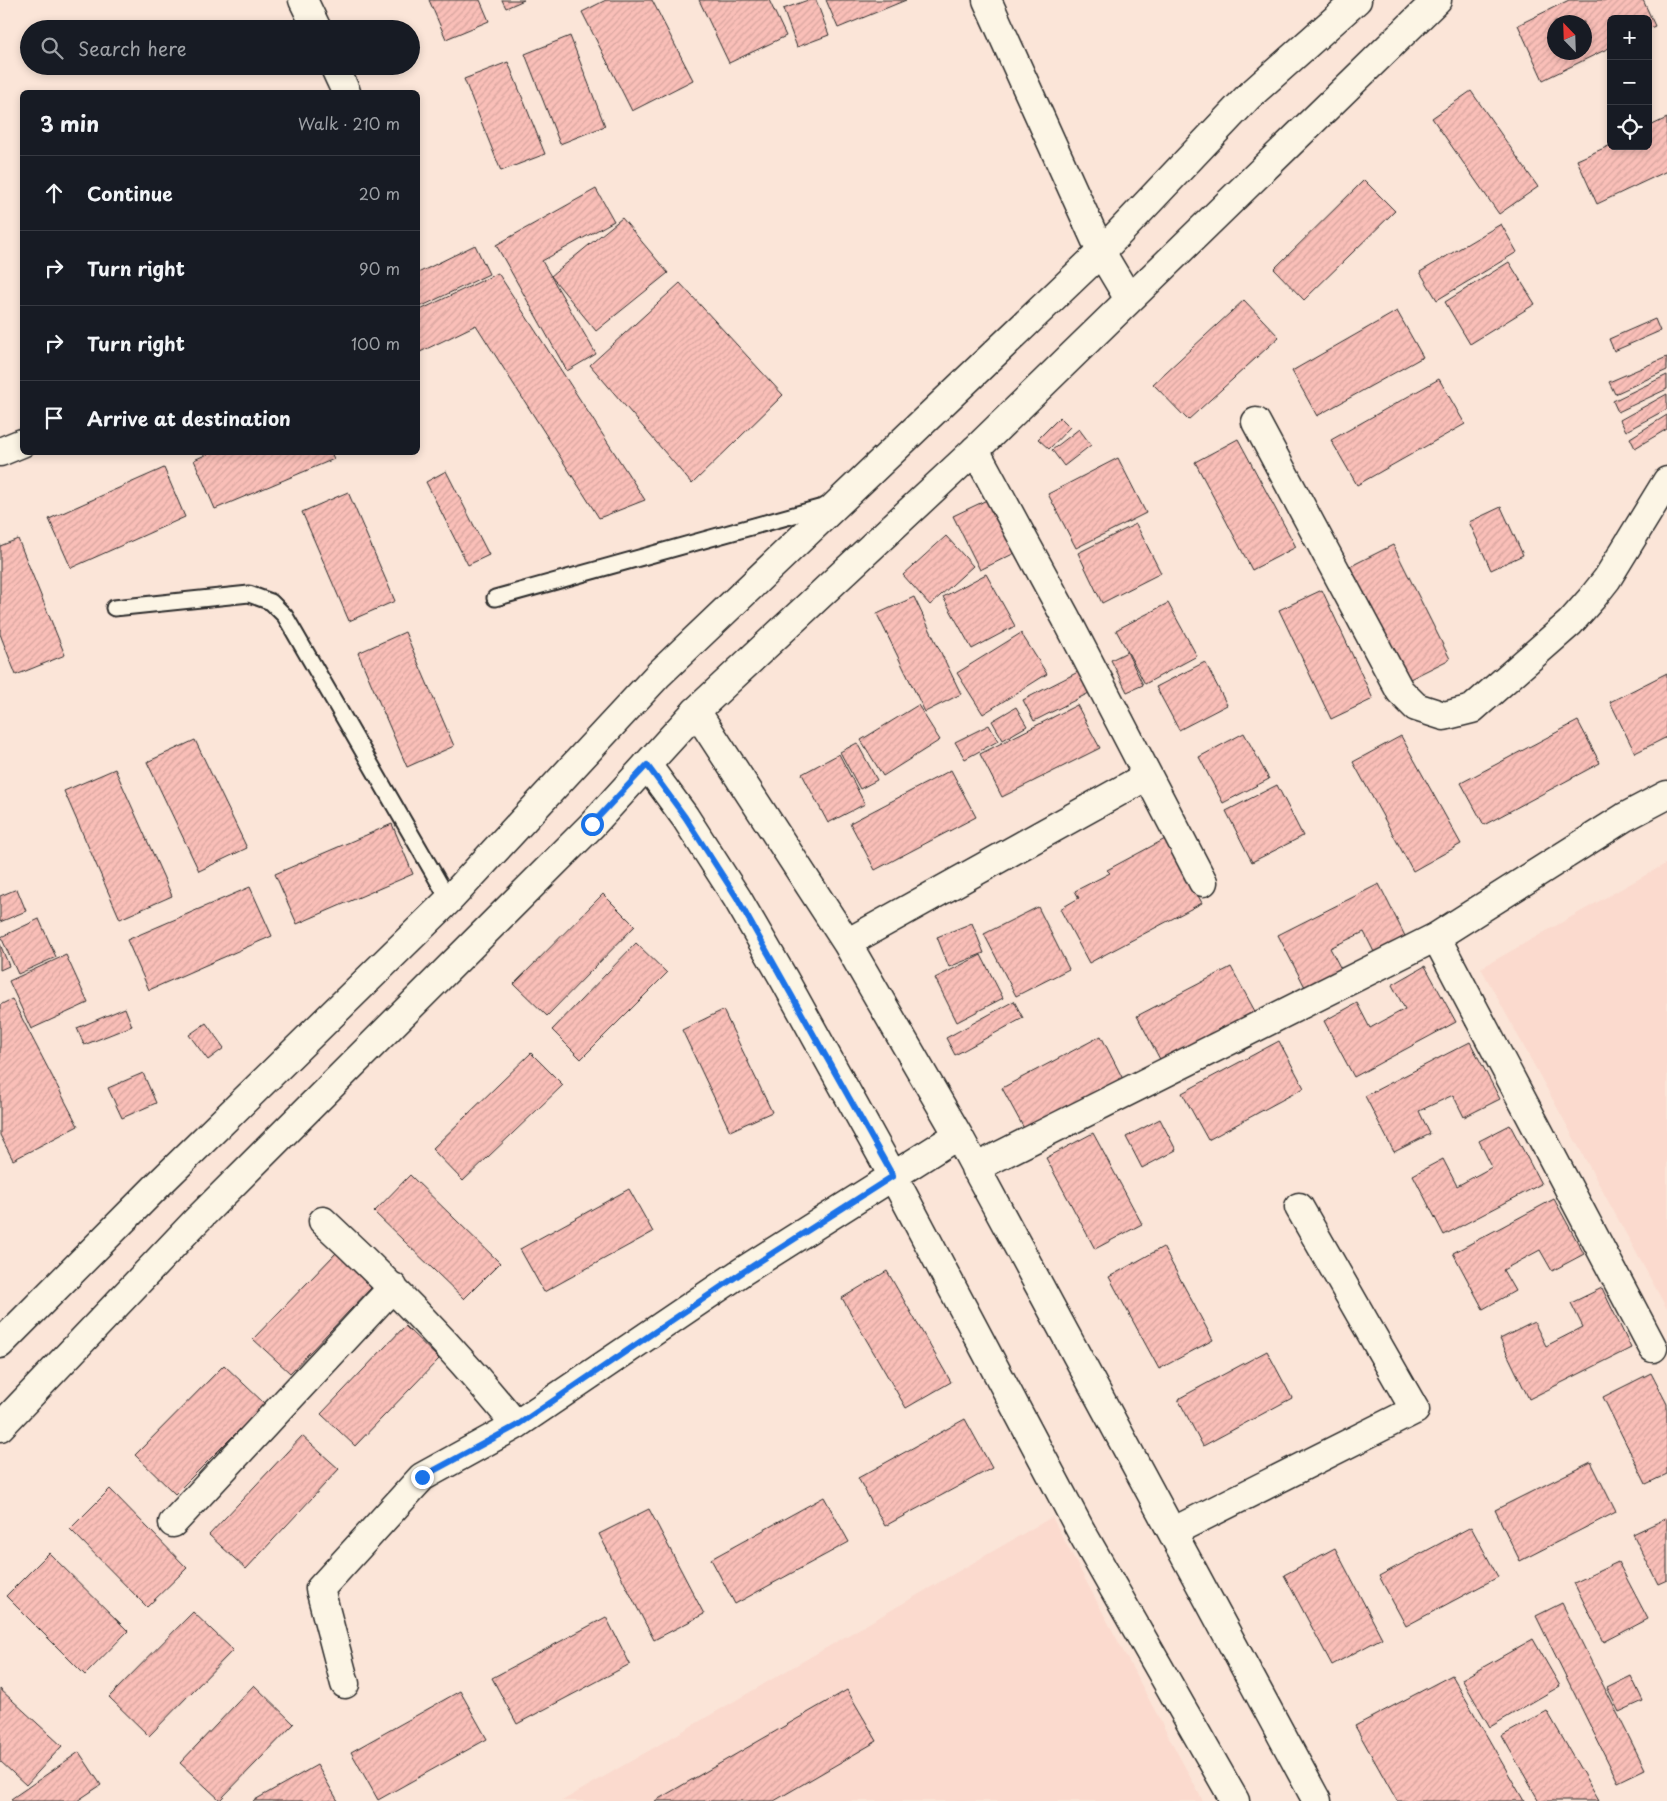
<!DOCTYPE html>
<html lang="en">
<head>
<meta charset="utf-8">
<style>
	:root { --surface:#171b24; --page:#20242c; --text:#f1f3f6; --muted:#9ea1a6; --line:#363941 }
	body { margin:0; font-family:"Playpen Sans",sans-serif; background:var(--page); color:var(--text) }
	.controls { position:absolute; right:15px; top:15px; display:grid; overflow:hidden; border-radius:8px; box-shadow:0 2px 8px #0003 }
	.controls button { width:45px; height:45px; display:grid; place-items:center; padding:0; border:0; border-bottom:1px solid var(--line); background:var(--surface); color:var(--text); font:25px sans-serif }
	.compass { position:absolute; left:1547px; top:15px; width:45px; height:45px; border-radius:50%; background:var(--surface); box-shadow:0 2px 8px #0003; rotate:337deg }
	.stop { position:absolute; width:15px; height:15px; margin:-11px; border:4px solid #1a73e8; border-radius:50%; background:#fff }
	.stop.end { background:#1a73e8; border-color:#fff; box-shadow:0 1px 5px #0008 }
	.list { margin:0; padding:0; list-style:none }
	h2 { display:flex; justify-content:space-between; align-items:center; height:65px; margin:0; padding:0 20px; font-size:21px }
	h2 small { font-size:16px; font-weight:400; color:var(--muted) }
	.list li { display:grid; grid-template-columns:32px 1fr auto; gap:15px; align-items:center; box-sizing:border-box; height:75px; padding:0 20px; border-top:1px solid var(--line) }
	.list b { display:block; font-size:19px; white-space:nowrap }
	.list em { font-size:16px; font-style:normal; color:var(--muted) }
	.icon { flex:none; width:28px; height:28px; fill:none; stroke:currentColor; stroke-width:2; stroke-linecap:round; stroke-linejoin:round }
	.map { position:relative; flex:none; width:1667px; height:1801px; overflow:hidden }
	.search { position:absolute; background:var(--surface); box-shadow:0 2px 8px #0003; left:20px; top:20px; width:400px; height:55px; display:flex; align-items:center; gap:12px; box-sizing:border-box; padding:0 18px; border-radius:28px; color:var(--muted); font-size:19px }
	.panel { position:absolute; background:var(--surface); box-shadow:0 2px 8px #0003; left:20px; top:90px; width:400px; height:365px; border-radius:8px }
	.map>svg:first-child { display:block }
	.built { fill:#fbdace }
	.building { fill:url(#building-hatch); stroke:#2b2b2b; fill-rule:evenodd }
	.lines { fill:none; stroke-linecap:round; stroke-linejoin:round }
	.lane-casing { stroke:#2b2b2b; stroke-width:19 }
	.street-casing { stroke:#2b2b2b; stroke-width:31 }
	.secondary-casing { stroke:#2b2b2b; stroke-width:31 }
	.lane { stroke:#fcf5e5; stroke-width:15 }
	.street { stroke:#fcf5e5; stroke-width:28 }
	.secondary { stroke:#fcf5e5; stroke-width:28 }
	.route { stroke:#1a73e8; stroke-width:6 }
</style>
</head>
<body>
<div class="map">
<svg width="1667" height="1801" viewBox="0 0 1667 1801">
	<defs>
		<pattern id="building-hatch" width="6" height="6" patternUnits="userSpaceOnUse" patternTransform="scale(1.25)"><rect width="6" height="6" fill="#fabfb8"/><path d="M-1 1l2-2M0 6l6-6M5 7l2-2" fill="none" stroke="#d6a49e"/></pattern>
	</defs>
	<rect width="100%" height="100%" fill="#fbe5d8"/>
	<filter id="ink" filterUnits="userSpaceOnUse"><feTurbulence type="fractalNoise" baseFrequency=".02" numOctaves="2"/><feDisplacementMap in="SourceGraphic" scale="10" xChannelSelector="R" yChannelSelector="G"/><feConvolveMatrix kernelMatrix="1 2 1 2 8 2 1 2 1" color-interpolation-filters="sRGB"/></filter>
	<g filter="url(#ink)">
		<path class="built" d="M1667,863V1309L1481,968Z
			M1052,1517L1203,1801H562Z"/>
		<path class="building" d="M429,0H480L489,21L446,39Z
			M502,0H524L506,8Z
			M606,0H652L693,80L632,111L582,12Z
			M699,0H769L786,36L729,63Z
			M808,0H816L829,35L797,47L783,9Z
			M826,0H906L838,28Z
			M1569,0H1643L1655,26L1648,29V19H1611V47L1543,80L1518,25ZM1554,22H1584V52H1554Z
			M570,36L605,126L560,144L525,54Z
			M508,62L545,154L501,171L464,79Z
			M1471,91L1538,187L1499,214L1432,118Z
			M1667,118V171L1597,204L1577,160L1611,145V146H1648V127Z
			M1364,180L1395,211L1304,300L1274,269Z
			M596,189L614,221L542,261L596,354L567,371L496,245Z
			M622,218L668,273L596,331L551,276Z
			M1501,224L1517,252L1437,300L1420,272Z
			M475,245L489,274L418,308V273Z
			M1509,262L1535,304L1470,344L1445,302Z
			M498,273L645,500L599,518L476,325L418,353V311Z
			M680,283L783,395L692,484L590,365Z
			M1244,300L1279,337L1188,420L1153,384Z
			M1397,311L1423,357L1317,416L1292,371Z
			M1655,319L1660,331L1614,351L1609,339Z
			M1667,357V370L1615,394L1609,382Z
			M1667,375V389L1618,412L1613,401Z
			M1439,379L1465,424L1357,485L1331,440Z
			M1667,394V409L1626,431L1620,420Z
			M1667,415V429L1635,448L1630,438Z
			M1060,417L1070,427L1049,449L1038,439Z
			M1079,429L1091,445L1064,466L1052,450Z
			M1238,439L1296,547L1252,570L1195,462Z
			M212,452H331L334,459L215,509L194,460Z
			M1118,458L1146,513L1076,548L1048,494Z
			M164,468L185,517L71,568L49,519Z
			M446,471L489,555L468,565L426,482Z
			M348,492L395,601L349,621L302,512Z
			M991,498L1017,552L980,570L953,516Z
			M1501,507L1523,555L1491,570L1469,522Z
			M1136,524L1161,573L1102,603L1078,553Z
			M946,536L973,566L930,605L903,575Z
			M18,539L65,655L16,675L0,634V546Z
			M1393,545L1450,659L1406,681L1349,567Z
			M986,574L1015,626L972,649L943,597Z
			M1322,590L1373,699L1331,719L1279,610Z
			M914,597L961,694L925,712L877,614Z
			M1168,603L1197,656L1145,684L1116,630Z
			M405,632L454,746L407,767L358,653Z
			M1021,633L1047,674L983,714L957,673Z
			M1127,652L1143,685L1127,692L1111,660Z
			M1205,662L1227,705L1179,730L1156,687Z
			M1078,672L1089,693L1034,721L1023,700Z
			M1667,673V737L1635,753L1610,702Z
			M918,705L940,740L883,776L861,740Z
			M1077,705L1100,748L1002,797L980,754Z
			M1016,707L1027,726L1003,740L992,721Z
			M1578,721L1600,763L1484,825L1461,783Z
			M989,725L998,741L965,759L955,742Z
			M1244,733L1269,779L1223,803L1199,757Z
			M1401,736L1461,844L1413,871L1353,762Z
			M195,740L247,848L199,871L147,762Z
			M857,743L877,780L860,789L840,752Z
			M839,754L865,804L828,823L802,774Z
			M115,769L172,896L120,919L64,791Z
			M951,770L976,817L875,870L850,823Z
			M1277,785L1303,836L1252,862L1226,811Z
			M392,824L413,874L297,924L275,874Z
			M1167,838L1202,903L1089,963L1060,909L1079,898L1075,891L1110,873L1107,870Z
			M1379,884L1406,938L1375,954L1364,932L1330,948L1342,971L1306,989L1278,935Z
			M250,887L272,936L149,990L127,940Z
			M17,889L26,911L0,922V896Z
			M603,894L635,926L547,1016L514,984Z
			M1038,907L1069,969L1016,996L984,934Z
			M39,919L56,957L18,974L1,937Z
			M972,923L984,953L949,967L937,937Z
			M636,943L667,973L581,1059L552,1030Z
			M0,944L9,966L0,970Z
			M66,955L88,1003L31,1029L9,981Z
			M981,955L1003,998L957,1022L935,978Z
			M1425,966L1456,1022L1354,1077L1324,1021L1357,1003L1370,1028L1405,1009L1392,985Z
			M1231,967L1257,1015L1163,1065L1137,1016Z
			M12,999L78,1126L13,1160L0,1135V1005Z
			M1014,1001L1023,1018L955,1055L946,1038Z
			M125,1008L132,1026L84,1045L77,1028Z
			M723,1010L772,1112L730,1131L682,1030Z
			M206,1023L224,1048L208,1060L189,1035Z
			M1101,1036L1125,1083L1027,1134L1002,1088Z
			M1279,1041L1304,1088L1208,1140L1182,1093Z
			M1470,1042L1500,1099L1464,1117L1453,1095L1419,1111L1430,1134L1394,1152L1365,1096Z
			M531,1053L563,1085L463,1181L432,1149Z
			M143,1073L156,1103L122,1118L108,1088Z
			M1160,1119L1176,1150L1142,1168L1126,1137Z
			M1510,1125L1541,1184L1444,1235L1413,1175L1443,1159L1457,1186L1492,1167L1479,1141Z
			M1093,1133L1142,1224L1095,1249L1046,1158Z
			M410,1175L500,1263L464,1299L374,1212Z
			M629,1189L653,1232L544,1292L520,1249Z
			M1554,1199L1584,1254L1552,1271L1540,1250L1503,1270L1515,1291L1483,1309L1453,1253Z
			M1163,1247L1213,1340L1159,1369L1109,1277Z
			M336,1253L372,1287L290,1373L253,1339Z
			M887,1271L951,1382L906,1408L842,1298Z
			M1602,1288L1631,1348L1529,1399L1500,1339L1534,1322L1546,1346L1583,1327L1571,1303Z
			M405,1326L439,1359L355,1446L321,1414Z
			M1267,1351L1292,1398L1203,1446L1178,1399Z
			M224,1365L265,1404L175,1494L135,1455Z
			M1651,1373L1667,1404V1474L1646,1484L1603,1397Z
			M965,1419L992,1468L885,1526L858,1478Z
			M302,1436L339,1469L246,1569L209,1535Z
			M1591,1462L1616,1512L1520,1561L1495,1510Z
			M110,1489L187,1568L147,1607L70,1529Z
			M824,1497L849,1542L735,1604L711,1559Z
			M649,1509L704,1614L654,1640L599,1534Z
			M1667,1518V1580L1658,1584L1633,1534Z
			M1471,1527L1498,1577L1406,1626L1379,1576Z
			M1335,1548L1382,1638L1332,1665L1284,1575Z
			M49,1553L128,1631L85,1675L6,1596Z
			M1618,1562L1648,1619L1604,1642L1574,1583Z
			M1562,1603L1645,1769L1618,1782L1536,1616Z
			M193,1612L233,1650L149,1736L109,1697Z
			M606,1617L630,1664L517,1724L492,1678Z
			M1533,1639L1560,1686L1490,1727L1462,1679Z
			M1452,1675L1524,1801H1397L1355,1726Z
			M1631,1676L1643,1701L1619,1712L1607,1688Z
			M254,1685L294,1724L220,1800L180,1763Z
			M0,1689L62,1746L26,1785L0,1761Z
			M847,1690L877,1741L774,1801H655Z
			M460,1691L487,1739L378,1800L351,1752Z
			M1547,1711L1599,1801H1539L1502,1736Z
			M79,1752L101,1785L77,1801H12L11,1799Z
			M317,1765L338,1801H253Z"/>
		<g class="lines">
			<g class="lane-casing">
				<path id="lane" d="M495,598L830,505
					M114,608L249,594L271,602L285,616L449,900"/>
			</g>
			<g class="street-casing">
				<path id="street" d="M303,0L317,29
					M987,0L1101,252L1129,299
					M334,66L346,92
					M1256,422L1400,691L1416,707L1444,716L1472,709L1570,623L1592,598L1607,579L1667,481
					M975,450L1066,618L1203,882
					M0,452L22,443
					M696,711L847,943L958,1135L1317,1801
					M647,765L685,817L737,898L784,979L893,1176L1081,1531L1235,1801
					M1436,937L1653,1348
					M847,943L1147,776
					M975,1168L1436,937L1625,817L1667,795
					M323,1221C392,1285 457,1352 516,1425
					M173,1523L393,1287
					M1172,1532L1415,1410L1299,1207
					M345,1684L320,1589L422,1477L516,1425L743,1271L958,1135"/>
			</g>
			<g class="secondary-casing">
				<path id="secondary" d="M0,1344L159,1184L449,900L659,674L1101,252L1248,97L1357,0
					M0,1427L196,1221L592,825L696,711L975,450L1437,0"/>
			</g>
			<use href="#lane" class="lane"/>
			<use href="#street" class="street"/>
			<use href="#secondary" class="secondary"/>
		</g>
	</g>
	<g class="lines" filter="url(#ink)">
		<path class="route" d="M422,1477L516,1426L743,1272L893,1176L737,898L685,817L647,765L592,824"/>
	</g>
</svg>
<div class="controls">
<button>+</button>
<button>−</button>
<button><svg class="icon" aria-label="locate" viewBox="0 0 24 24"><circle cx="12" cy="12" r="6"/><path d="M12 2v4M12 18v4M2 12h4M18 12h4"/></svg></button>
</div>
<svg class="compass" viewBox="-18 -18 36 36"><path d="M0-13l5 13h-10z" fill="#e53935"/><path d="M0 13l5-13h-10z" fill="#9ea1a6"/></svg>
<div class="stop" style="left:592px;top:824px"></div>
<div class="stop end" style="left:422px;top:1477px"></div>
<div class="search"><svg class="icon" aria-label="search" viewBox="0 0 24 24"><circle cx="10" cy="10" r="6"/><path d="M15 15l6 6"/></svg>Search here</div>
<section class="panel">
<h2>3 min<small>Walk · 210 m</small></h2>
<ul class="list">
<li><svg class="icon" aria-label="ahead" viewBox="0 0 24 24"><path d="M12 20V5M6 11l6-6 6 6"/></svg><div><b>Continue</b></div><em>20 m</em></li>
<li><svg class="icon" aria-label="right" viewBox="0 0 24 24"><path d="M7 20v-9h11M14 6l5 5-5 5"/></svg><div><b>Turn right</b></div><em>90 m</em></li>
<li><svg class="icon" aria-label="right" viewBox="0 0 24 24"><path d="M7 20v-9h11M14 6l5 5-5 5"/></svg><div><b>Turn right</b></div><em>100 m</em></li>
<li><svg class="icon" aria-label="arrive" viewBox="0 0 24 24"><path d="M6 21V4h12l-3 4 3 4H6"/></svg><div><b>Arrive at destination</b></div></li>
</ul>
</section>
</div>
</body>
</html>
